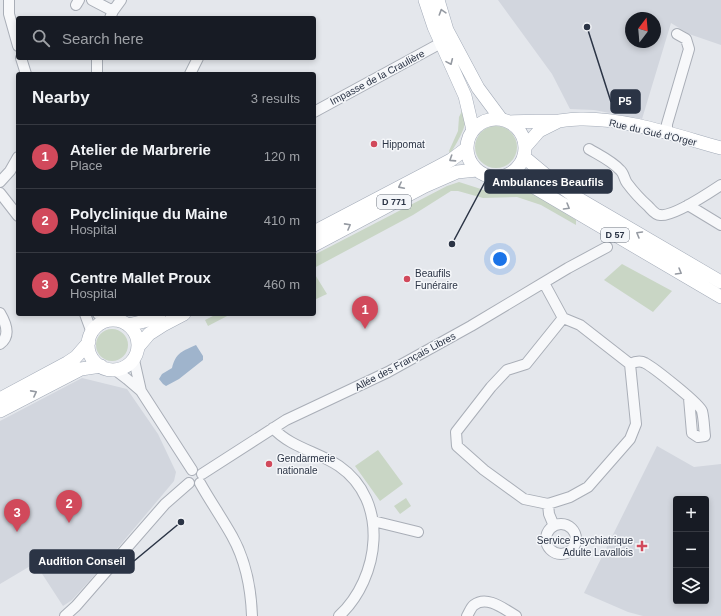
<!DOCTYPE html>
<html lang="en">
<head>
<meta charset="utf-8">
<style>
	:root { --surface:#171b24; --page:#242831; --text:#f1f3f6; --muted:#9ea1a6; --line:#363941; --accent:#d1495b }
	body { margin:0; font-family:Helvetica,sans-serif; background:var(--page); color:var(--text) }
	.controls { position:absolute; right:12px; bottom:12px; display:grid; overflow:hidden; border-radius:4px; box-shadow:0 2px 6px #0003 }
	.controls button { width:36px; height:36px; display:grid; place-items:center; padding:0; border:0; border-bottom:1px solid var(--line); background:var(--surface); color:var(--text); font:20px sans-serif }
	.compass { position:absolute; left:625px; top:12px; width:36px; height:36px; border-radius:50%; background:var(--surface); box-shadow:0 2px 6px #0003; rotate:16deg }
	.you { position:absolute; left:500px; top:259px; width:14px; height:14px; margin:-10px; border:3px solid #fff; border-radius:50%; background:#1a73e8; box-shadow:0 0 0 6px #1a73e833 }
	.badge { display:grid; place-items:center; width:26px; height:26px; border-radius:50%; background:var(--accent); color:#fff; font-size:13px; font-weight:700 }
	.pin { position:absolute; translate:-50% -33px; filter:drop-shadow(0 1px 2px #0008) }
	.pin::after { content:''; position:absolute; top:21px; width:14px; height:12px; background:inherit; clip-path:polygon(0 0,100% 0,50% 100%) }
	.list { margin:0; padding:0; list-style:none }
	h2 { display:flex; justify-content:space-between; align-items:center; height:52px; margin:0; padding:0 16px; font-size:17px }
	h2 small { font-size:13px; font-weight:400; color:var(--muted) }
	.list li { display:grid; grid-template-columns:26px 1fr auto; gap:12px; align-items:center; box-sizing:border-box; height:64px; padding:0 16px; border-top:1px solid var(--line) }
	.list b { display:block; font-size:15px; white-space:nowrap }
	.list p { margin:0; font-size:13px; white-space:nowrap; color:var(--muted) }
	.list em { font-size:13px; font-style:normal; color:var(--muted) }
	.icon { flex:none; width:22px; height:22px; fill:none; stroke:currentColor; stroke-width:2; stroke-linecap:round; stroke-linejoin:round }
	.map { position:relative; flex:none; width:721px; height:616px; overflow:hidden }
	.search { position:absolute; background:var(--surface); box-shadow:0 2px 6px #0003; left:16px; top:16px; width:300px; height:44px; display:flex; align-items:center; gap:10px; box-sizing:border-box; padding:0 14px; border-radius:4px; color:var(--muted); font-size:15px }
	.panel { position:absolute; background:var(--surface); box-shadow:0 2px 6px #0003; left:16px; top:72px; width:300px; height:244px; border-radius:4px }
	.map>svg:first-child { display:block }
	.built { fill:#d2d6de; fill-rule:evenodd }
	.green { fill:#c9d6c5 }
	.water { fill:#9fb4cc }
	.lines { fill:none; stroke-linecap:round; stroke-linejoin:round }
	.minor-casing { stroke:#a9aeb7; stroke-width:12 }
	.major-casing { stroke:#a3abb8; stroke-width:14 }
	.minor { stroke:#f7f8fa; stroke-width:10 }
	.major { stroke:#fff; stroke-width:13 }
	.oneway { stroke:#959aa2 }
	.poi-dot { fill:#d1495b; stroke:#f4f6f9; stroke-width:1.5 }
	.labels { text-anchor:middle; stroke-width:3; stroke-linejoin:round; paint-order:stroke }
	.shield { fill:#f4f6f9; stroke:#676e7b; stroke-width:1 }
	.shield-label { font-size:9px; font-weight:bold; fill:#2b3445 }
	.street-label { font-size:10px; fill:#2b3445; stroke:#f4f6f9 }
	.poi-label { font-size:10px; fill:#2b3445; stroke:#f4f6f9; text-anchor:start }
	.leader { fill:none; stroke:#2b3445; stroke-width:1.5 }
	.callout-dot { fill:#2b3445; stroke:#f4f6f9; stroke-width:1.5 }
	.callout { fill:#2b3445; stroke:#2b3445; stroke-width:1.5 }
	.callout-label { font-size:11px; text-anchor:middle; font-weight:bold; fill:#fff }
</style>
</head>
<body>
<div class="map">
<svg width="721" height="616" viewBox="0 0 721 616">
	<rect width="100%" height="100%" fill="#e4e7ec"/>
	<path class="built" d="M498,0H721V45L689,34L671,23L642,119L594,110L570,109L552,74ZM631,18H655V42H631Z
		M82,378L127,389L158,434L176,472L174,481L100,569L72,600L63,606L37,566L32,565L0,584V421Z
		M657,446L694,467L721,464V616H643L628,612L584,593ZM676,499H706V601H676Z"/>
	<path class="green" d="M462,111C463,114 465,118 465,121C466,128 454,148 450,154L449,151L458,131L459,117Z
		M475 147a21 21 0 1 1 42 0a21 21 0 1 1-42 0Z
		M459,182L484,190L499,193L520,191L534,194L576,220V225L541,205L517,197L483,198L458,191H451L413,215L314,268V255L447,186Z
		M622,264L672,291L653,312L604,280Z
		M314,273L327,294L314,300Z
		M217,314H231L208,326L205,320Z
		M96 345a16 16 0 1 1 32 0a16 16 0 1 1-32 0Z
		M378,450L403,484L380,501L355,466Z
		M406,498L411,506L400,514L394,506Z"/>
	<path class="water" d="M196,345L203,356V360L179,379L166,386L163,384L159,379L162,374L172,368C176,352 183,351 196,345Z"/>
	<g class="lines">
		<g class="minor-casing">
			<path id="minor" d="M9,0V14L18,46
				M92,0L113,11
				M76,5L79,0
				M110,18L113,11L121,0
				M21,58L26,74
				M97,74V58
				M190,74L198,58
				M314,112L441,43
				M667,133V124L689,49L686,39L677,34
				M589,149C599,155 612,161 620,170C624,173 624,179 627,183C633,191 640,199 648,206C651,209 655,215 660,215C673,217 709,193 721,185
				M0,182L10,171L18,157
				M0,193L18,216
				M688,205L721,225
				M544,283L563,318L580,325L630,364L636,424L630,439L588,487L570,497L548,504L524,499L484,470L457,446L456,432L491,387L507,370L526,364L563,318
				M0,313C6,323 11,336 0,344
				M85,314L92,333
				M98,314L107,321
				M134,360L141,391
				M630,364C634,362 640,360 645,363C653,367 700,404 702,411C704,419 704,428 705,436L698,437L692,433L689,398
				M114,369L127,379L141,391L192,470
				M273,428C290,447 318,452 339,466C390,501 380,578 339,616
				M202,474L286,420L388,372L471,326L568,268L607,247
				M200,483C210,501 222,518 232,536C246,561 251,588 252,616
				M548,504L549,514L554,526
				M373,521L418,532
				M546 539a15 15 0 1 1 30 0a15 15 0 1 1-30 0Z
				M65,616L76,606L165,504L189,483
				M467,616C469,613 471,607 474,605C487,595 504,609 516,616"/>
		</g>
		<g class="major-casing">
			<path id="major" d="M425,0L434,27L465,96L473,130
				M438,0L447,30L478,88L501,119
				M467 148a29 29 0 1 1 58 0a29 29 0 1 1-58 0Z
				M510,122C526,121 542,121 559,121C566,120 573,119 580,119C627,118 677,136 721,148
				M526,146L539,131L557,122
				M524,157L548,177L574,196L721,282
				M508,175L532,186L721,297
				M314,232L436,168L451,160L467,148
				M314,245L425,186L457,172L477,170
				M88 345a25 25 0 1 1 50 0a25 25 0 1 1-50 0Z
				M128,325L145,321L159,314
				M138,347L149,334L163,325L184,314
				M0,399L67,363L76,357L89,342
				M0,411L81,369L101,366"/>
		</g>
		<use href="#minor" class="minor"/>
		<use href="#major" class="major"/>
	</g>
	<defs><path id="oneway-chevron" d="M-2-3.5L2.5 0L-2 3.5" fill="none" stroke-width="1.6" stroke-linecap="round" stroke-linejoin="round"/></defs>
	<g class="oneway">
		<use href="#oneway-chevron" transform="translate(442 12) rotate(-107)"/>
		<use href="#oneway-chevron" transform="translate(450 62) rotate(66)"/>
		<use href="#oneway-chevron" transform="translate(452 159) rotate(147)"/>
		<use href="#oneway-chevron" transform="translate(401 186) rotate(153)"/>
		<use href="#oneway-chevron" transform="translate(567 207) rotate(30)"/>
		<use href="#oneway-chevron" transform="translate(348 226) rotate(-29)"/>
		<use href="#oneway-chevron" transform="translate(639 234) rotate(-150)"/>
		<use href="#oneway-chevron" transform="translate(679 272) rotate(30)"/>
		<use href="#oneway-chevron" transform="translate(34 393) rotate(-28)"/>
	</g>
	<g class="poi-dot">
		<circle cx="374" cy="144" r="4"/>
		<circle cx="407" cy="279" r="4"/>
		<circle cx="269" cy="464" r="4"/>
		<path d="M640 540h4v4h4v4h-4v4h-4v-4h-4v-4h4z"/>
	</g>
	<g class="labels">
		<g class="shield">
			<rect x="377" y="195" width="34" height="14" rx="3"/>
			<rect x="601" y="228" width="28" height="14" rx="3"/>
		</g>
		<g class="shield-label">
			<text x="394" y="205">D 771</text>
			<text x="615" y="238">D 57</text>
		</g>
		<g class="street-label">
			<text transform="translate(377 77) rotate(-28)" y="4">Impasse de la Craulière</text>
			<text transform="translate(653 132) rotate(13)" y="4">Rue du Gué d'Orger</text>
			<text transform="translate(405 361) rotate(-28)" y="4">Allée des Français Libres</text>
		</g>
		<g class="poi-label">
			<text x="382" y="148">Hippomat</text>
			<text x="415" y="277">Beaufils<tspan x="415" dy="12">Funéraire</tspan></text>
			<text x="277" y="462">Gendarmerie<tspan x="277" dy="12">nationale</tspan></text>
			<text x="633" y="544" text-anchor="end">Service Psychiatrique<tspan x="633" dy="12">Adulte Lavallois</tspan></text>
		</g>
	</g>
	<path class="leader" d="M587 27L611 102M452 244L485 182M181 522L134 561"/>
	<g class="callout-dot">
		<circle cx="587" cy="27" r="4"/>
		<circle cx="452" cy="244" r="4"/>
		<circle cx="181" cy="522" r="4"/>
	</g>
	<g class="callout">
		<rect x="611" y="90" width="29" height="23" rx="4"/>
		<rect x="485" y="170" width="127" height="23" rx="4"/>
		<rect x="30" y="550" width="104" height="23" rx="4"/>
	</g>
	<g class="callout-label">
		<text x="625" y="105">P5</text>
		<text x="548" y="186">Ambulances Beaufils</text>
		<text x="82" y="565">Audition Conseil</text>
	</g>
</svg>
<div class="controls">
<button>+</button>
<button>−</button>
<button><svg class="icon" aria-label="layers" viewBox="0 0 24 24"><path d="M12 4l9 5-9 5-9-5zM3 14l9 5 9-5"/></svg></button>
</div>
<svg class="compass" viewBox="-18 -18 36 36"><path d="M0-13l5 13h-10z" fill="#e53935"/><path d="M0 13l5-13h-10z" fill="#9ea1a6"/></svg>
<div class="you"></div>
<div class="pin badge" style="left:365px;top:329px">1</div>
<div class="pin badge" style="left:69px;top:523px">2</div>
<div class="pin badge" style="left:17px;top:532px">3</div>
<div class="search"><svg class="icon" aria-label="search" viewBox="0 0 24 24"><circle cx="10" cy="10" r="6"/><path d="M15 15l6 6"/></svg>Search here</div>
<section class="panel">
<h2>Nearby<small>3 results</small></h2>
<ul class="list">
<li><span class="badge">1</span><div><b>Atelier de Marbrerie</b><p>Place</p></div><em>120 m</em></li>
<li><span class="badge">2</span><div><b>Polyclinique du Maine</b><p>Hospital</p></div><em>410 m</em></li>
<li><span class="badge">3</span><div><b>Centre Mallet Proux</b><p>Hospital</p></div><em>460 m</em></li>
</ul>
</section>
</div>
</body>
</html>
